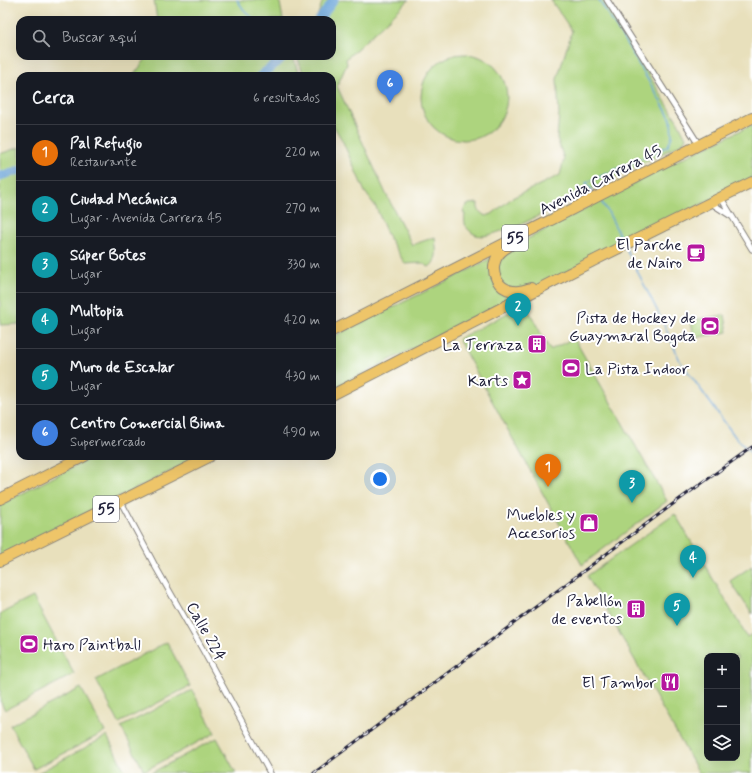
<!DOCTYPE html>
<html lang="es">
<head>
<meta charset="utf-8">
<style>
	:root { --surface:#171b24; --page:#242831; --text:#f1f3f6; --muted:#9ea1a6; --line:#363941; --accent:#b45309 }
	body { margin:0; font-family:Mynerve,sans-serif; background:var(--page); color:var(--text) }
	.controls { position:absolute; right:12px; bottom:12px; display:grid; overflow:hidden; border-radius:8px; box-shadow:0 4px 16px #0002 }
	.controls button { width:36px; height:36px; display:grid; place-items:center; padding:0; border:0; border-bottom:1px solid var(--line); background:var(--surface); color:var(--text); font:20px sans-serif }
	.you { position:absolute; left:380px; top:479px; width:14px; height:14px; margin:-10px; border:3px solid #fff; border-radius:50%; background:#1a73e8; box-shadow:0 0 0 6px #1a73e833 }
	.badge { display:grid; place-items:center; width:26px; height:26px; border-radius:50%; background:var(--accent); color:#fff; font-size:13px; font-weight:700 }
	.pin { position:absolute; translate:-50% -33px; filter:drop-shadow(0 1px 2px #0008) }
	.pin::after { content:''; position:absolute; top:21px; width:14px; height:12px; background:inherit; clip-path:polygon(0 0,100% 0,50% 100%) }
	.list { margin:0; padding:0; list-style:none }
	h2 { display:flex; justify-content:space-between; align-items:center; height:52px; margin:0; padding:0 16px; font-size:17px }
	h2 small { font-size:13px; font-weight:400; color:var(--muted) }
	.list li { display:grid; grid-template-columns:26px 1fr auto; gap:12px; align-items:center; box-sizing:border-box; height:56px; padding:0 16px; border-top:1px solid var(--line) }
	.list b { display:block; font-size:15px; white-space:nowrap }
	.list p { margin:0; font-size:13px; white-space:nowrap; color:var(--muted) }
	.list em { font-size:13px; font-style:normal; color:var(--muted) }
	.icon { flex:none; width:22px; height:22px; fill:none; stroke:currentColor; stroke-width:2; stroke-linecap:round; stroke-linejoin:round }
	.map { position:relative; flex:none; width:752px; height:773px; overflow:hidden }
	.search { position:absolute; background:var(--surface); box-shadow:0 4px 16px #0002; left:16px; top:16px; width:320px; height:44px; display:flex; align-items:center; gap:10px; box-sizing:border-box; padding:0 14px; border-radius:12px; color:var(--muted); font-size:15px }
	.panel { position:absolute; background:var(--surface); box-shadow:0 4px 16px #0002; left:16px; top:72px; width:320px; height:388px; border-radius:12px }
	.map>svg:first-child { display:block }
	.green { fill:#add47e; stroke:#687b5c; fill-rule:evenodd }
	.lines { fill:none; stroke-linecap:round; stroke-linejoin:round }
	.stream { stroke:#67a3d8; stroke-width:1.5 }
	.river { stroke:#67a3d8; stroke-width:9 }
	.street-casing { stroke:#85817c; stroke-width:7 }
	.highway-casing { stroke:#85817c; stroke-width:12 }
	.street { stroke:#fff; stroke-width:5 }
	.highway { stroke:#eec569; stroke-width:10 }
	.rail-casing { stroke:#22223b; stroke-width:3 }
	.rail { stroke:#fff; stroke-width:1.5; stroke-dasharray:4.5; stroke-linecap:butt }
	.labels { text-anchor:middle; stroke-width:4; stroke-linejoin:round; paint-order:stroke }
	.shield { fill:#fff; stroke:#646476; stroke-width:1 }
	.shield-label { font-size:15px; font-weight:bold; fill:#22223b }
	.street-label { font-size:16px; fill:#22223b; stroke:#fff }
	.poi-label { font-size:16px; fill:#22223b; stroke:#fff; text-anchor:end }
</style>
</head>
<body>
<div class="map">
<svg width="752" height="773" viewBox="0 0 752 773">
	<rect width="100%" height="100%" fill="#fff"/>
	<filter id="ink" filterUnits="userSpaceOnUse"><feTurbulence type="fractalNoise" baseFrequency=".025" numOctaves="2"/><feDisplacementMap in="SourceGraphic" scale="8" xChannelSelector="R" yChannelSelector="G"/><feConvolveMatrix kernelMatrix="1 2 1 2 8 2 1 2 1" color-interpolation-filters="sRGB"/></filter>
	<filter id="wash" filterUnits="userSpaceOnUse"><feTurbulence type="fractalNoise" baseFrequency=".012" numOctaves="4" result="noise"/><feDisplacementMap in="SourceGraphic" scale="16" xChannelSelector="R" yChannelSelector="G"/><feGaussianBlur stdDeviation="0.9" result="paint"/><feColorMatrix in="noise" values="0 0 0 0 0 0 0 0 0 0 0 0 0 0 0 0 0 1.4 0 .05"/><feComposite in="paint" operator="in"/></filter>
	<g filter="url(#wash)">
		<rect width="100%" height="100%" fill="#e8e0bc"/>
		<path class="green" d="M154,0H277L280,3L283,20H157Z
			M323,0H409L346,59L347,64L337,86L386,194L412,245L435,237C436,249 439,260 429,267L422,263L405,264L387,234L376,207L365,192L342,140L332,123V76H304L297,56H332V20H316Z
			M551,0H603L678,122L686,138L683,143L512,229C499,229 482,243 470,231C464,226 464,221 465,214L463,213L465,207L469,204L478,203C477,210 480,213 486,216L492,214L512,198L560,175L564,159L557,138L559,114L557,79L572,31Z
			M421 97a43 43 0 1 1 86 0a43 43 0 1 1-86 0Z
			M148,56H293L298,73L296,76H133Z
			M752,125V179L332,389V337L463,273L668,165Z
			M20,147V324L0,325V154Z
			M525,304L550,350L574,338L667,501L582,565L458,339Z
			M725,315L728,332L694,338L691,320Z
			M94,456H201L0,557V505Z
			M675,514L747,637L752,634V773H699L587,576ZM707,656H737V758H707Z
			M752,566V614L730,581Z
			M33,597L74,674L5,710L0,701V614Z
			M167,642L190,686L119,723L96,680Z
			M81,688L105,732L34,769L10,725Z
			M192,690L215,733L144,771L121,727Z
			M107,736L126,773H38Z
			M217,738L236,773H151Z"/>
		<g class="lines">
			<path class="stream" d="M237,0L244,10L255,20
				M595,194L586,183L668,146L672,136L671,119L631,51L599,0
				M600,200L607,210L623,242
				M626,249L663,322L680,361L736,438L752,454"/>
			<path class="river" d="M319,20L334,0
				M260,76L285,56
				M0,176L20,170"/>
		</g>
	</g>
	<g filter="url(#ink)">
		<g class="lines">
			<g class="street-casing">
				<path id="street" d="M607,0L699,145
					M721,198L752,249
					M711,203L731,216
					M121,502L154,564L203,650L270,773"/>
			</g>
			<g class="highway-casing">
				<path id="highway" d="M509,246C504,249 498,254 496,259C490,273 498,289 513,291C519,292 525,290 531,288
					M332,331L752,118
					M332,395L597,259L752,182
					M0,499L85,456
					M0,561L211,456"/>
			</g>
			<use href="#street" class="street"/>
			<use href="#highway" class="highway"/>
			<g class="rail-casing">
				<path id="rail" d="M314,773L673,504L752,447"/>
			</g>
			<use href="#rail" class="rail"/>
		</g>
	</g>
	<defs>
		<g id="cafe-square" transform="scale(1)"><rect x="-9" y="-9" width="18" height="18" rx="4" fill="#b5179e" stroke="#fff"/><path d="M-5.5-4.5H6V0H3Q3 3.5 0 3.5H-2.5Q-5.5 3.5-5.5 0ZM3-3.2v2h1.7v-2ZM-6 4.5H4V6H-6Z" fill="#fff"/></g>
		<g id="stadium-square" transform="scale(1)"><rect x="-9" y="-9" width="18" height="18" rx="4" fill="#b5179e" stroke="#fff"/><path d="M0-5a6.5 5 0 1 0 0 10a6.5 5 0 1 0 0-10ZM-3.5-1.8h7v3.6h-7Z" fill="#fff"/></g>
		<g id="building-square" transform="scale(1)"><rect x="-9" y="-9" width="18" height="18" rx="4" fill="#b5179e" stroke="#fff"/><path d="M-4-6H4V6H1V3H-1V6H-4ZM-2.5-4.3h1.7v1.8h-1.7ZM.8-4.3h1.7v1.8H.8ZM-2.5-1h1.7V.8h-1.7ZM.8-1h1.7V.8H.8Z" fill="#fff"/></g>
		<g id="sight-square" transform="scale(1)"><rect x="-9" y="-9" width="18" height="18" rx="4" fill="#b5179e" stroke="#fff"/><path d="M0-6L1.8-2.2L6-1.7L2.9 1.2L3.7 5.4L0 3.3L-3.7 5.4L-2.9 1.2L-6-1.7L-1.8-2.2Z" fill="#fff"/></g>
		<g id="shop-square" transform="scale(1)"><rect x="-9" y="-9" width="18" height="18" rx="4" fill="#b5179e" stroke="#fff"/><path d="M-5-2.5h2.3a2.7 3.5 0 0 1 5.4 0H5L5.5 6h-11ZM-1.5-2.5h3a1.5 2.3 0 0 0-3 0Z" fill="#fff"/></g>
		<g id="restaurant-square" transform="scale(1)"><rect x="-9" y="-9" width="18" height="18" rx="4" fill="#b5179e" stroke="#fff"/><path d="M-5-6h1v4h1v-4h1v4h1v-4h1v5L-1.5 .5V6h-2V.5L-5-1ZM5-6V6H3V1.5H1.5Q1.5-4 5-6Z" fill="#fff"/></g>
	</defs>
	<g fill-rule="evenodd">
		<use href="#cafe-square" x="696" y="253"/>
		<use href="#stadium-square" x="710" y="326"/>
		<use href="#building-square" x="537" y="344"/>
		<use href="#stadium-square" x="571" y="368"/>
		<use href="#sight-square" x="522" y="380"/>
		<use href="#shop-square" x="589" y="523"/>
		<use href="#building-square" x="636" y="609"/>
		<use href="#stadium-square" x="29" y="644"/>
		<use href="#restaurant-square" x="670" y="682"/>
	</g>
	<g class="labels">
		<g class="shield">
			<rect x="502" y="225" width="26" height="26" rx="3"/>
			<rect x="93" y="496" width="26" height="26" rx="3"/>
		</g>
		<g class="shield-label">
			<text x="515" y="243">55</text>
			<text x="106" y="514">55</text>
		</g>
		<g class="street-label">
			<text transform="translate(600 179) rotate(-27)" y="6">Avenida Carrera 45</text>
			<text transform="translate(207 631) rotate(61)" y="6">Calle 224</text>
		</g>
		<g class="poi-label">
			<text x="682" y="250">El Parche<tspan x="682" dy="18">de Nairo</tspan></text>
			<text x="696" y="323">Pista de Hockey de<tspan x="696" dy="18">Guaymaral Bogota</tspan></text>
			<text x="523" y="350">La Terraza</text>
			<text x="585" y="374" text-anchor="start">La Pista Indoor</text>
			<text x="508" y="386">Karts</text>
			<text x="575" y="520">Muebles y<tspan x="575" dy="18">Accesorios</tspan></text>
			<text x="622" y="606">Pabellón<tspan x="622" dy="18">de eventos</tspan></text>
			<text x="43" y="650" text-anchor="start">Haro Paintball</text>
			<text x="656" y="688">El Tambor</text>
		</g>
	</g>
</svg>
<div class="controls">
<button>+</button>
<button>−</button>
<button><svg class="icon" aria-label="layers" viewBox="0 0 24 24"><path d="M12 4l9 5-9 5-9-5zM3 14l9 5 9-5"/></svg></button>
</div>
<div class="you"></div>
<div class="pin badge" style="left:548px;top:487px;background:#e8710a">1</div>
<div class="pin badge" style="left:518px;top:326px;background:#0f9aa8">2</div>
<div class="pin badge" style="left:632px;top:503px;background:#0f9aa8">3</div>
<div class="pin badge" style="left:693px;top:578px;background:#0f9aa8">4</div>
<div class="pin badge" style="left:677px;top:626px;background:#0f9aa8">5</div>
<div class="pin badge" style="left:390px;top:103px;background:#3f7fe0">6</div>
<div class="search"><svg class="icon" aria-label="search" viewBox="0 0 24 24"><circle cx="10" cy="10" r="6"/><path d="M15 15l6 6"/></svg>Buscar aquí</div>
<section class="panel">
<h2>Cerca<small>6 resultados</small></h2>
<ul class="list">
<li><span class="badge" style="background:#e8710a">1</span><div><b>Pal Refugio</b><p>Restaurante</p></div><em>220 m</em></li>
<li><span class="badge" style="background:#0f9aa8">2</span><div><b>Ciudad Mecánica</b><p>Lugar · Avenida Carrera 45</p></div><em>270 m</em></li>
<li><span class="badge" style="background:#0f9aa8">3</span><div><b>Súper Botes</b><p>Lugar</p></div><em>330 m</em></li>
<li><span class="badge" style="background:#0f9aa8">4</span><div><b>Multopia</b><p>Lugar</p></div><em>420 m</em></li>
<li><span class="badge" style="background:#0f9aa8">5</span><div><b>Muro de Escalar</b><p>Lugar</p></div><em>430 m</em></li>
<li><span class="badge" style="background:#3f7fe0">6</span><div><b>Centro Comercial Bima</b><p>Supermercado</p></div><em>490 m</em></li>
</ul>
</section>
</div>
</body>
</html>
